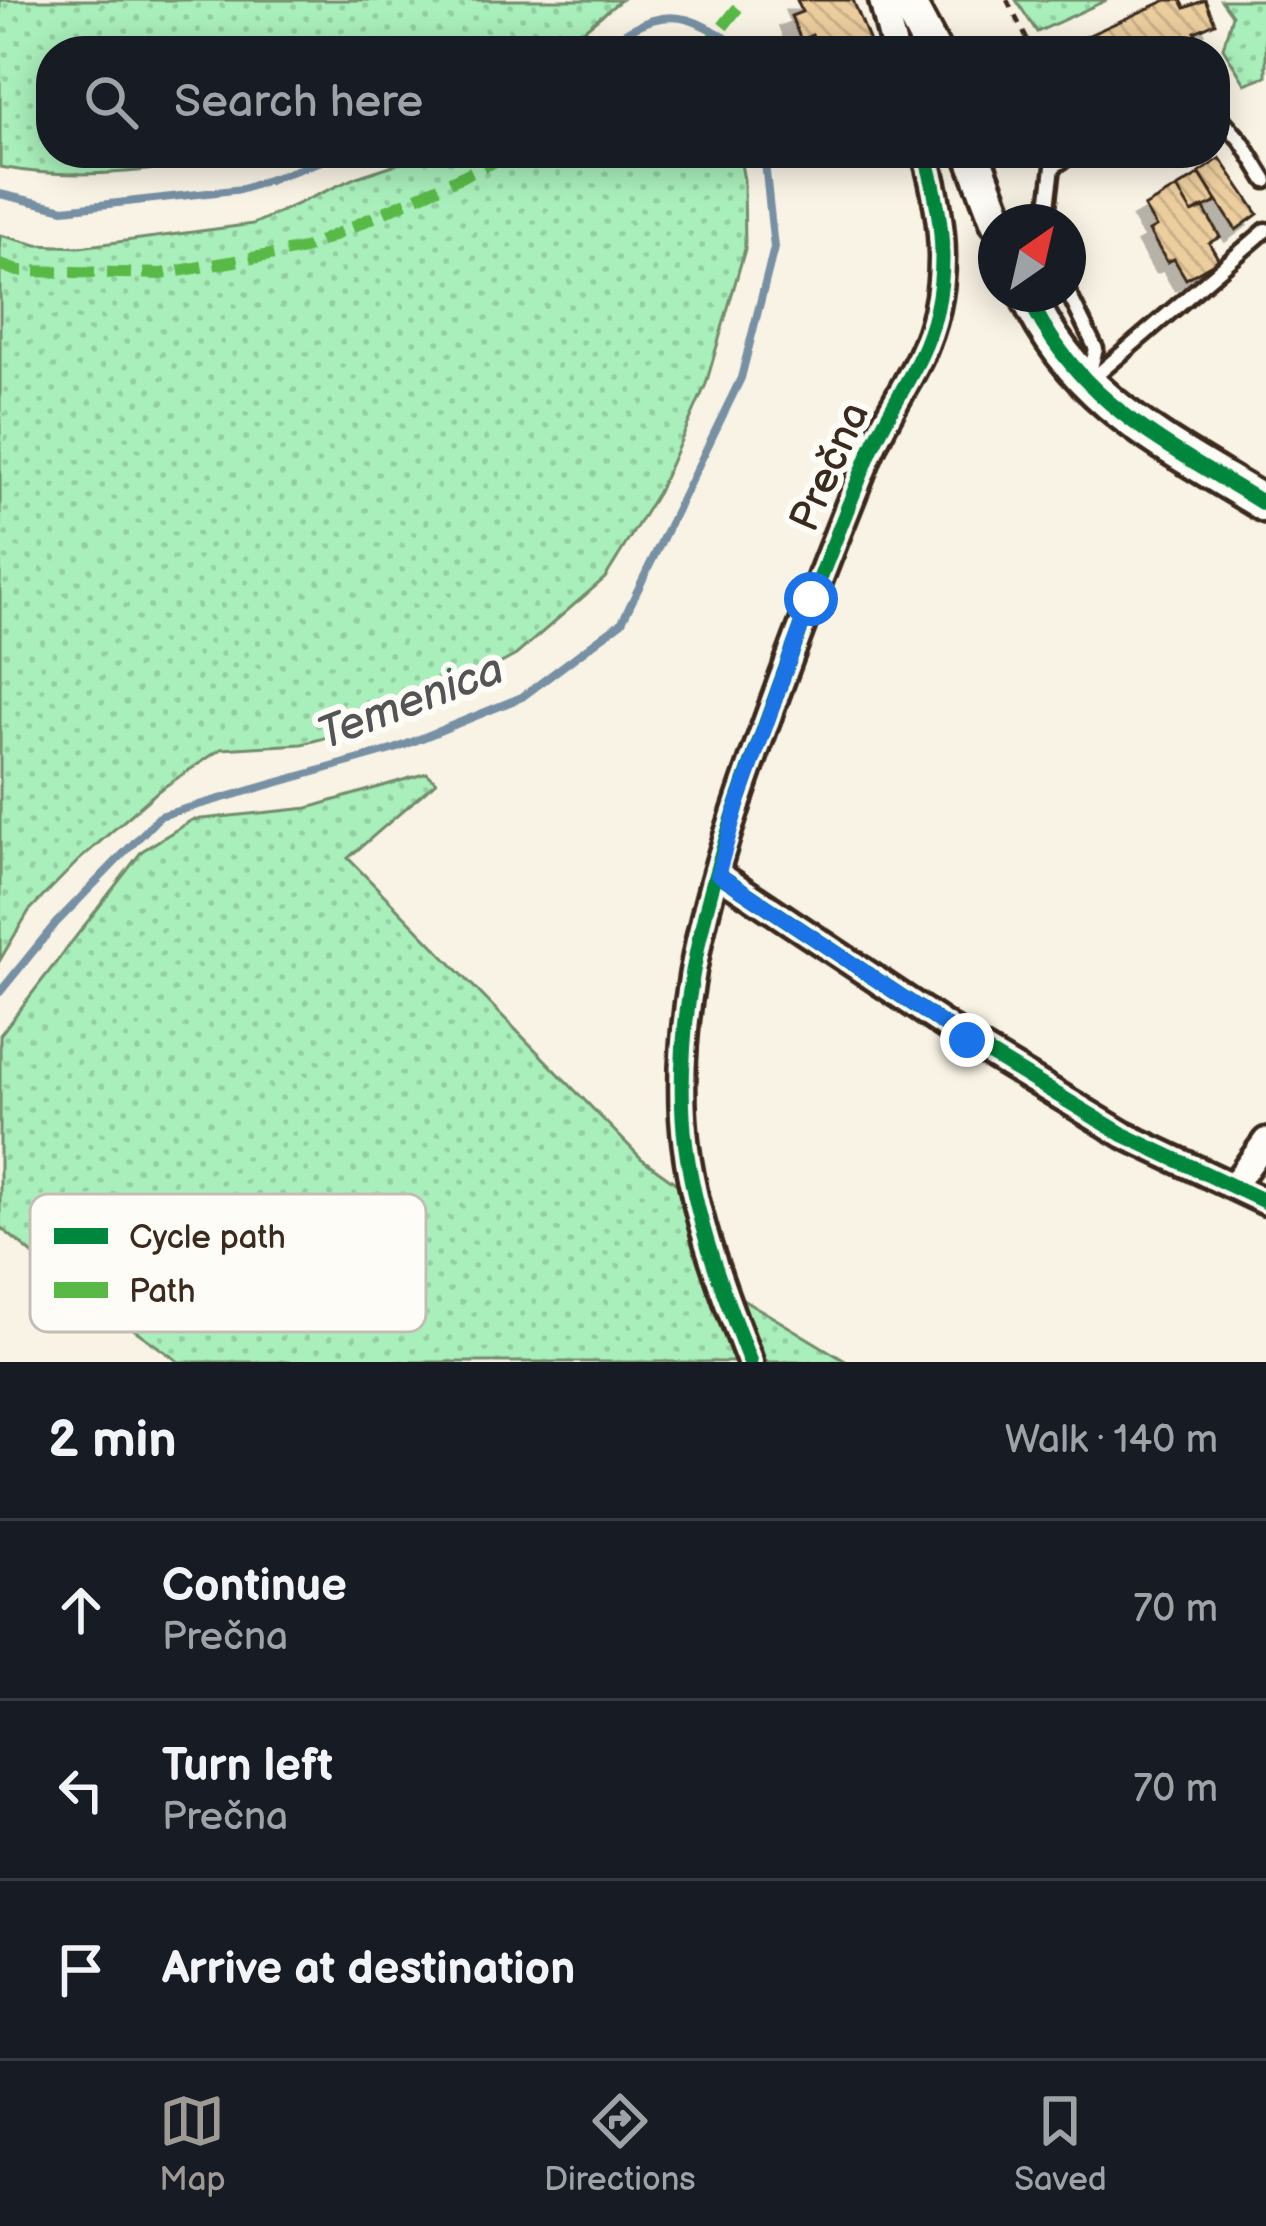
<!DOCTYPE html>
<html lang="en">
<head>
<meta charset="utf-8">
<style>
	:root { --surface:#171b24; --page:#242831; --text:#f1f3f6; --muted:#9ea1a6; --line:#363941; --accent:#9f9995 }
	body { margin:0; font-family:"Balsamiq Sans",sans-serif; background:var(--page); color:var(--text) }
	.compass { position:absolute; left:978px; top:204px; width:108px; height:108px; border-radius:50%; background:var(--surface); box-shadow:0 6px 30px #0003; rotate:34deg }
	.stop { position:absolute; width:36px; height:36px; margin:-27px; border:9px solid #1a73e8; border-radius:50%; background:#fff }
	.stop.end { background:#1a73e8; border-color:#fff; box-shadow:0 3px 12px #0008 }
	.list { margin:0; padding:0; list-style:none }
	h2 { display:flex; justify-content:space-between; align-items:center; height:156px; margin:0; padding:0 48px; font-size:51px }
	h2 small { font-size:39px; font-weight:400; color:var(--muted) }
	.list li { display:grid; grid-template-columns:78px 1fr auto; gap:36px; align-items:center; box-sizing:border-box; height:180px; padding:0 48px; border-top:3px solid var(--line) }
	.list b { display:block; font-size:45px; white-space:nowrap }
	.list p { margin:0; font-size:39px; white-space:nowrap; color:var(--muted) }
	.list em { font-size:39px; font-style:normal; color:var(--muted) }
	.icon { flex:none; width:66px; height:66px; fill:none; stroke:currentColor; stroke-width:2; stroke-linecap:round; stroke-linejoin:round }
	.map { position:relative; flex:none; width:1266px; height:1362px; overflow:hidden }
	.search { position:absolute; background:var(--surface); box-shadow:0 6px 30px #0003; left:36px; right:36px; top:36px; height:132px; display:flex; align-items:center; gap:30px; box-sizing:border-box; padding:0 42px; border-radius:48px; color:var(--muted); font-size:45px }
	.sheet { height:696px; background:var(--surface) }
	nav { display:flex; justify-content:space-around; align-items:center; box-sizing:border-box; height:168px; border-top:3px solid var(--line); background:var(--surface); font-size:33px; color:var(--muted) }
	nav a { display:grid; justify-items:center; gap:6px }
	nav .on { color:var(--accent) }
	.map>svg:first-child { display:block }
	.grass { fill:url(#grass-dots); stroke:#728c6c; stroke-width:3 }
	.lines { fill:none; stroke-linecap:round; stroke-linejoin:round }
	.stream { stroke:#7790a4; stroke-width:8 }
	.building { fill:url(#building-back-hatch); stroke:#3b2a1e; stroke-width:3; filter:url(#shadow) }
	.service-casing { stroke:#3b2a1e; stroke-width:21 }
	.minor-casing { stroke:#3b2a1e; stroke-width:33 }
	.tertiary-casing { stroke:#3b2a1e; stroke-width:42 }
	.path { stroke:#3b2a1e; stroke-width:4.5; stroke-dasharray:9 9; stroke-linecap:butt }
	.service { stroke:#fdfcf7; stroke-width:12 }
	.minor { stroke:#fdfcf7; stroke-width:24 }
	.tertiary { stroke:#fdfcf7; stroke-width:33 }
	.quiet { stroke:#58b947; stroke-width:12; stroke-dasharray:24 12; stroke-linecap:butt }
	.cycleway-casing { stroke:#fdfcf7; stroke-width:22 }
	.cycleway { stroke:#00873e; stroke-width:15 }
	.route { stroke:#1a73e8; stroke-width:15 }
	.labels { text-anchor:middle; stroke-width:12; stroke-linejoin:round; paint-order:stroke }
	.street-label { font-size:42px; fill:#3b2a1e; stroke:#fdfcf7 }
	.water-label { font-size:45px; font-style:italic; fill:#545456; stroke:#fdfcf7 }
	.key { fill:#fdfcf7; stroke:#c3bdb6; stroke-width:3 }
	.key-label { font-size:33px; fill:#3b2a1e }
</style>
</head>
<body>
<div class="map">
<svg width="1266" height="1362" viewBox="0 0 1266 1362">
	<defs>
		<pattern id="grass-dots" width="8" height="8" patternUnits="userSpaceOnUse" patternTransform="scale(3)"><rect width="8" height="8" fill="#a9efbb"/><path d="M2 2h.1M6 6h.1" fill="none" stroke="#92cda0" stroke-width="1.8" stroke-linecap="round"/></pattern>
		<pattern id="building-back-hatch" width="6" height="6" patternUnits="userSpaceOnUse" patternTransform="scale(3)"><rect width="6" height="6" fill="#ebcd9e"/><path d="M-1 5l2 2M0 0l6 6M5-1l2 2" fill="none" stroke="#cab088"/></pattern>
		<filter id="shadow"><feDropShadow dx="-11" dy="11" stdDeviation="0" flood-color="#0004"/></filter>
	</defs>
	<rect width="100%" height="100%" fill="#f9f3e5"/>
	<filter id="ink" filterUnits="userSpaceOnUse"><feTurbulence type="fractalNoise" baseFrequency=".00833" numOctaves="2"/><feDisplacementMap in="SourceGraphic" scale="24" xChannelSelector="R" yChannelSelector="G"/><feConvolveMatrix kernelMatrix="1 2 1 2 8 2 1 2 1" color-interpolation-filters="sRGB"/></filter>
	<g filter="url(#ink)">
		<path class="grass" d="M0,0H621L576,36L549,51H51V153H250C167,169 85,183 0,167Z
			M1016,0H1107L1037,32Z
			M1221,0H1266V76L1245,84L1223,48L1232,15Z
			M430,153H739L744,180L745,249L706,384L658,492L605,578L516,655L400,718L302,744L221,749L158,791L79,860L29,911L0,960V235L37,245L80,247L253,224L357,177Z
			M427,773L436,782L348,858L642,1159L681,1187L717,1312L737,1362H179L57,1274L0,1227V1035L142,851L192,820L308,808Z
			M741,1298L847,1362H764Z"/>
		<g class="lines">
			<path class="stream" d="M598,51C634,27 663,3 706,27C719,34 730,37 735,51
				M0,194L64,209L243,189L344,153
				M0,992L56,923L160,816L395,749L522,697L622,622L741,378L774,248L764,153"/>
		</g>
		<path class="building" d="M797,0H853L870,42L848,51H819L812,35L801,40L791,16L802,12Z
			M1167,0H1181L1185,8L1205,0L1215,23L1195,32L1203,48L1195,51H1064L1078,45L1076,41Z
			M1220,158L1258,214L1236,230L1199,173Z
			M1200,174L1217,202L1192,213L1177,188Z
			M1177,188L1192,213L1203,207L1220,237L1209,243L1219,260L1186,279L1174,259L1167,262L1149,231L1156,227L1144,207Z"/>
		<g class="lines">
			<g class="service-casing">
				<path id="service" d="M1215,111L1242,142L1266,181
					M1046,222L1053,167L1075,153
					M1068,292L1096,349L1088,378
					M1091,380L1266,230"/>
			</g>
			<g class="minor-casing">
				<path id="minor" d="M882,0L895,51
					M718,874L967,1040L1124,1135L1266,1202
					M1234,1185L1266,1141
					M750,1362C720,1285 688,1201 683,1117C675,977 724,838 771,709C801,626 833,544 866,462C880,425 903,392 920,357C952,291 945,222 925,153"/>
			</g>
			<g class="tertiary-casing">
				<path id="tertiary" d="M906,0L933,51
					M972,153L998,222
					M1027,294C1077,404 1168,444 1266,505"/>
			</g>
			<path class="path" d="M1007,0L1033,51"/>
			<use href="#service" class="service"/>
			<use href="#minor" class="minor"/>
			<use href="#tertiary" class="tertiary"/>
			<path class="quiet" d="M697,51L712,40L744,0
				M0,265L18,271L161,274L304,249L513,153"/>
			<g class="cycleway-casing">
				<path id="cycleway" d="M1027,294C1077,404 1168,444 1266,505
					M718,874L967,1040L1124,1135L1266,1202
					M750,1362C720,1285 688,1201 683,1117C675,977 724,838 771,709C801,626 833,544 866,462C880,425 903,392 920,357C952,291 945,222 925,153"/>
			</g>
			<use href="#cycleway" class="cycleway"/>
		</g>
	</g>
	<g class="lines" filter="url(#ink)">
		<path class="route" d="M811,599L737,806L718,874L967,1040"/>
	</g>
	<g class="labels">
		<g class="street-label">
			<text transform="translate(828 466) rotate(-66)" y="15">Prečna</text>
		</g>
		<g class="water-label">
			<text transform="translate(410 700) rotate(-21)" y="16">Temenica</text>
		</g>
	</g>
	<rect x="30" y="1194" width="396" height="138" rx="18" class="key"/>
	<rect x="54" y="1228" width="54" height="16" fill="#00873e"/>
	<rect x="54" y="1282" width="54" height="16" fill="#58b947"/>
	<g class="key-label">
		<text x="129" y="1248">Cycle path</text>
		<text x="129" y="1302">Path</text>
	</g>
</svg>
<svg class="compass" viewBox="-18 -18 36 36"><path d="M0-13l5 13h-10z" fill="#e53935"/><path d="M0 13l5-13h-10z" fill="#9ea1a6"/></svg>
<div class="stop" style="left:811px;top:599px"></div>
<div class="stop end" style="left:967px;top:1040px"></div>
<div class="search"><svg class="icon" aria-label="search" viewBox="0 0 24 24"><circle cx="10" cy="10" r="6"/><path d="M15 15l6 6"/></svg>Search here</div>
</div>
<section class="sheet">
<h2>2 min<small>Walk · 140 m</small></h2>
<ul class="list">
<li><svg class="icon" aria-label="ahead" viewBox="0 0 24 24"><path d="M12 20V5M6 11l6-6 6 6"/></svg><div><b>Continue</b><p>Prečna</p></div><em>70 m</em></li>
<li><svg class="icon" aria-label="left" viewBox="0 0 24 24"><path d="M17 20v-9H6M10 6l-5 5 5 5"/></svg><div><b>Turn left</b><p>Prečna</p></div><em>70 m</em></li>
<li><svg class="icon" aria-label="arrive" viewBox="0 0 24 24"><path d="M6 21V4h12l-3 4 3 4H6"/></svg><div><b>Arrive at destination</b></div></li>
</ul>
</section>
<nav>
<a class="on"><svg class="icon" aria-label="map" viewBox="0 0 24 24"><path d="M3 6l6-2 6 2 6-2v14l-6 2-6-2-6 2zM9 4v14M15 6v14"/></svg>Map</a>
<a><svg class="icon" aria-label="directions" viewBox="0 0 24 24"><path d="M12 3l9 9-9 9-9-9zM9 14v-3h6M13 9l2 2-2 2"/></svg>Directions</a>
<a><svg class="icon" aria-label="saved" viewBox="0 0 24 24"><path d="M7 4h10v16l-5-4-5 4z"/></svg>Saved</a>
</nav>
</body>
</html>
